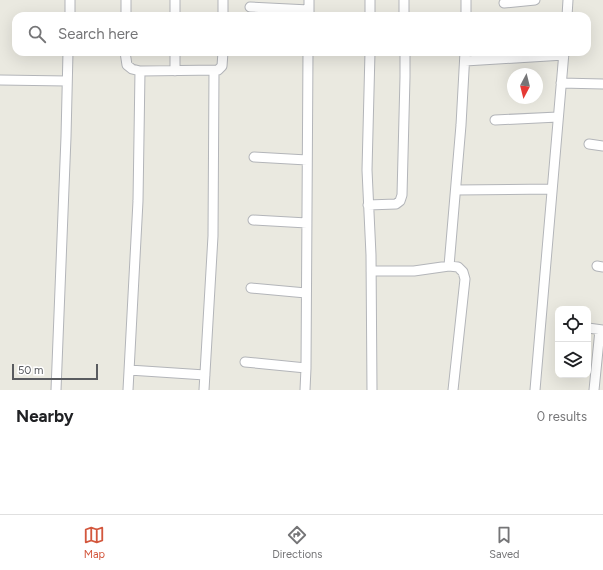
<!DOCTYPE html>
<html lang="en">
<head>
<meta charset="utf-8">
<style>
	:root { --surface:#fff; --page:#f6f6f6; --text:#202124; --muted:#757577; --line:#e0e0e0; --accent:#d3573d }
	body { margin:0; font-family:Figtree,sans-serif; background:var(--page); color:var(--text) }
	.controls { position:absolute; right:12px; bottom:12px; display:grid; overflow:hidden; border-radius:8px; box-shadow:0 4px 16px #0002 }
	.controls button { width:36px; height:36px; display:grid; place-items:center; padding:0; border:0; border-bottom:1px solid var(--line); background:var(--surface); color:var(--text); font:20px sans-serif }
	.compass { position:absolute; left:507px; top:68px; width:36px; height:36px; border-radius:50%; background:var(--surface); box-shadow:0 4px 16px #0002; rotate:187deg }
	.scale { position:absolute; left:12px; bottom:10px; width:86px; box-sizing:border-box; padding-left:4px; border:2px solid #595b5f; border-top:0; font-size:11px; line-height:14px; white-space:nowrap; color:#595b5f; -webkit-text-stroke:3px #fff; paint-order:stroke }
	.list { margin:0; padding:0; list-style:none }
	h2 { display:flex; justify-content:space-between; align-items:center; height:52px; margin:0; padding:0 16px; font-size:17px }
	h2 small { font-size:13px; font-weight:400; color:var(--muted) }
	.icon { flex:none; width:22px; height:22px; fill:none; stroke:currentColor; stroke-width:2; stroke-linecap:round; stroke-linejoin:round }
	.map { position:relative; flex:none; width:603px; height:390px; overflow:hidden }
	.search { position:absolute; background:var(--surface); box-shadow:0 4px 16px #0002; left:12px; right:12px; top:12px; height:44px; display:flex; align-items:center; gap:10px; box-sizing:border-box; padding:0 14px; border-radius:12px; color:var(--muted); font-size:15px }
	.sheet { height:124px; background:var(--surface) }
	nav { display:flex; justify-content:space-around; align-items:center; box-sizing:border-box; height:56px; border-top:1px solid var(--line); background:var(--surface); font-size:11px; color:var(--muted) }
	nav a { display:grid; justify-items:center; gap:2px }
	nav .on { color:var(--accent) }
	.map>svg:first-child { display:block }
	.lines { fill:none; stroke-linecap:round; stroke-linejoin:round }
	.minor-casing { stroke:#b3b5b9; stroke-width:11 }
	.minor { stroke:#fff; stroke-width:9 }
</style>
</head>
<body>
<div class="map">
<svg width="603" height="390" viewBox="0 0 603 390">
	<rect width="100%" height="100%" fill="#eae9e0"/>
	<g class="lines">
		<g class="minor-casing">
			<path id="minor" d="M223,0V16
				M370,0V16
				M404,0V16
				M504,3L535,0
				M250,7L309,10
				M70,16V0
				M126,16V0
				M175,16V0
				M309,16V0
				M466,16V0
				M567,16L568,0
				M125,52L127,65L132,69L140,71L218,70L222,66L223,52
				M370,52L367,170L371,255L372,390
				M465,61L564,55
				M175,71V52
				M0,80L67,81
				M561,83L603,84
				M495,120L558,117
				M589,144L603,146
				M254,157L307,160
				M456,190L552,189
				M368,205L396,204L400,201L402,195L405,77V52
				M253,220L307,223
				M449,266L461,125L465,52
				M597,266L603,267
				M371,271H414L449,266L458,267L463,272L465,279L453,390
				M251,288L306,293
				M588,328L603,330
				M245,362L306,368
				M129,370L205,375
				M56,390L66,137L68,52
				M128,390L138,201L140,71
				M204,390L213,236L214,71
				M305,390L306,368L308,52
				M535,390L564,52
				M594,390L600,330"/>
		</g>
		<use href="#minor" class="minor"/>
	</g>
</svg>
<div class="controls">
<button><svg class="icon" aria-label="locate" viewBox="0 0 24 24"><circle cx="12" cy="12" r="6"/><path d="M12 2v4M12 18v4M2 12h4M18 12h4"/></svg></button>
<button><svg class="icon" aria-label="layers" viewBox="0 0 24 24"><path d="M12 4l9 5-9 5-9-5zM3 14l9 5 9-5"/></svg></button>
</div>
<svg class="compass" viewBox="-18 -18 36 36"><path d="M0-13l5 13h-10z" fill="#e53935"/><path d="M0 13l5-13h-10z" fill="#757577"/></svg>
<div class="scale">50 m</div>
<div class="search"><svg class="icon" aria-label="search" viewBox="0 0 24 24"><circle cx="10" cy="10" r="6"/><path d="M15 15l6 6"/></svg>Search here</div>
</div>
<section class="sheet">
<h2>Nearby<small>0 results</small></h2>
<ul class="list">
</ul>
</section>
<nav>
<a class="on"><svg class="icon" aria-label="map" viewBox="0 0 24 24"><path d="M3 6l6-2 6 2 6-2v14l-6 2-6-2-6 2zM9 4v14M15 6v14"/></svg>Map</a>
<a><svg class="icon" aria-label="directions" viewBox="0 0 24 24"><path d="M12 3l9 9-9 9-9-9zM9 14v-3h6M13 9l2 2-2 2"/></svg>Directions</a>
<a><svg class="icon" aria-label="saved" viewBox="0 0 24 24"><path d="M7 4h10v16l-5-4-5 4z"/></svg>Saved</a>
</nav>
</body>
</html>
